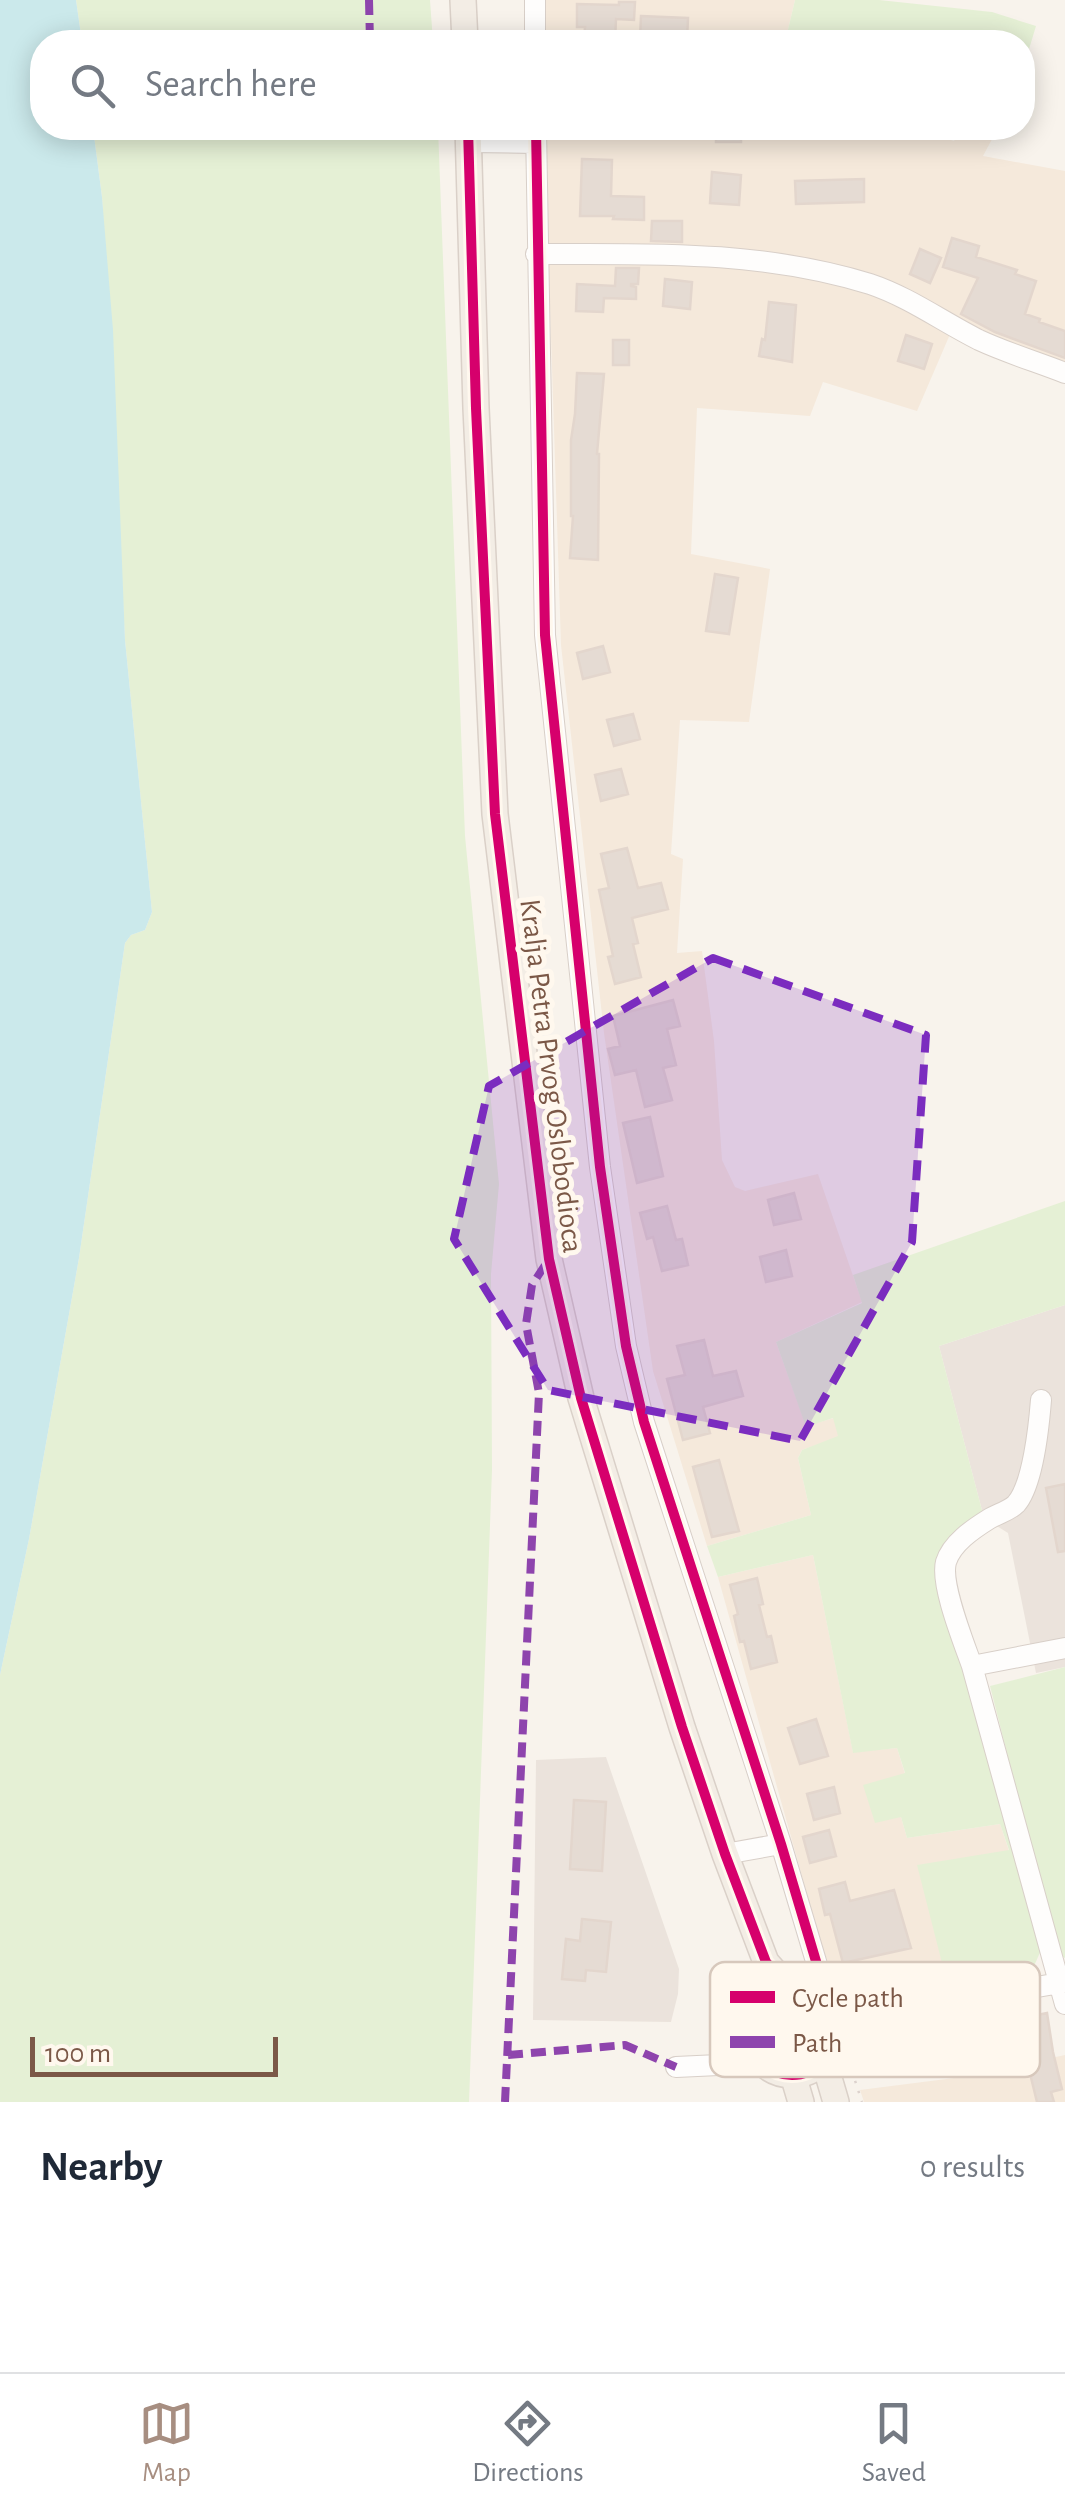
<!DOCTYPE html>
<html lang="en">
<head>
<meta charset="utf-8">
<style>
	:root { --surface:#fff; --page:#f2f2f3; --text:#1f2937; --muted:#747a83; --line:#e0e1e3; --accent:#a78e81 }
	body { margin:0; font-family:"Alegreya Sans",sans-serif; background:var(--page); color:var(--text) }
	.scale { position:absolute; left:30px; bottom:25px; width:248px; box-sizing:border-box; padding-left:10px; border:5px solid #7b5847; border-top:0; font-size:28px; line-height:35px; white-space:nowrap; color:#7b5847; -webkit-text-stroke:8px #fff8ee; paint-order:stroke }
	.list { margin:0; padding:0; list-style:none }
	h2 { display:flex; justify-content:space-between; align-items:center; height:130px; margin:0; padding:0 40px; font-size:42px }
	h2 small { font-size:32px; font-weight:400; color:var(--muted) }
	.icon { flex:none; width:55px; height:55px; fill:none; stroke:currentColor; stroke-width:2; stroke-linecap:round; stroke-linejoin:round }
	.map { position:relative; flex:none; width:1065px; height:2102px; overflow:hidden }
	.search { position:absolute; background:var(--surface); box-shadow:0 5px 25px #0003; left:30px; right:30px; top:30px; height:110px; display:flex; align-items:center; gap:25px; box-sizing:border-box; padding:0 35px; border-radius:40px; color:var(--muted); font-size:38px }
	.sheet { height:270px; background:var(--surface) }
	nav { display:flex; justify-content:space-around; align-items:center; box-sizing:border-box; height:140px; border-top:2px solid var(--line); background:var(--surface); font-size:28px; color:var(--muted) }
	nav a { display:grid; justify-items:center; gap:5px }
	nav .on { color:var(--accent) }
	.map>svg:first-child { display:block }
	.residential { fill:#f5e9db }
	.industrial { fill:#ebe3dc }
	.green { fill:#e5f0d5 }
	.water { fill:#cbe9eb }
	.building { fill:#e5dbd3; stroke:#e3d6cd; stroke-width:2.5 }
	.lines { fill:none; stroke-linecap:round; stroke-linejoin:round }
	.minor-casing { stroke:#d8cfc8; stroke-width:22 }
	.major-casing { stroke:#dad0c8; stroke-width:28 }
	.path { stroke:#dcd2cd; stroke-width:2.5; stroke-dasharray:2.5 8; stroke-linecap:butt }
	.minor { stroke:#fefdfc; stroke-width:20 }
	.major { stroke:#f3ede5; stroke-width:25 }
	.quiet { stroke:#8e44ad; stroke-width:8; stroke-dasharray:15 8; stroke-linecap:butt }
	.cycleway-casing { stroke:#fff8ee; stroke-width:16 }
	.cycleway { stroke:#d6006c; stroke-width:10 }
	.marked { fill:#7b2cbf; fill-opacity:0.2; stroke:#7b2cbf; stroke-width:8; stroke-dasharray:20 12; stroke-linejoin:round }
	.labels { text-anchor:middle; stroke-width:10; stroke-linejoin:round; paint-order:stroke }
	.street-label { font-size:30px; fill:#7b5847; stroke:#fff8ee }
	.key { fill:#fff8ee; stroke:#d7c8bc; stroke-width:2.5 }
	.key-label { font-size:28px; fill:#7b5847 }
</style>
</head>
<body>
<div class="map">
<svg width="1065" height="2102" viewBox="0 0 1065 2102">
	<rect width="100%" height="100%" fill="#f8f3ec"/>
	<path class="residential" d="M545,0H795L785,42H546Z
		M547,128H916L954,141L961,128H998L983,156L1065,171V382L951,332L917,411L823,382L810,416L697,408L691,554L770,569L749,722L680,720L671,854L683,859L677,953L702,951L714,1041L722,1160L735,1187L745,1191L818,1174L862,1302L776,1342L806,1426L834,1418L839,1437L802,1450L798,1458L811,1515L707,1546L653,1371L604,1033L561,645L548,244Z
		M813,1555L853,1752L897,1748L905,1774L901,1817L907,1838L1000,1824L1009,1851L943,1964L838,1988L822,1947L718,1577Z
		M1065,2055V2102H864L860,2090L962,2077Z"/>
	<path class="industrial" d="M1065,1305V1667L1036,1673L1008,1533L984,1518L939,1346Z
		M606,1757L679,1969L678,1994L671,2022L533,2020L536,1760Z"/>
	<path class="green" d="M76,0H430L433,42H82Z
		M795,0H879L992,12L1036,26L1023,69L1022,42H785Z
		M93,128H438L465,836L499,1184L491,1274L492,1470L469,2102H0V1675L29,1539L79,1258L125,943L131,935L145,930L152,912L125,640L102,197Z
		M1065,1201V1305L939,1346L984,1518L940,1560L1042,1948L1034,1966L1022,1970L842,2007L838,1988L942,1963L917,1865L1009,1850L1000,1824L907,1838L901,1817L875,1823L863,1785L905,1773L897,1748L853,1753L813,1555L718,1577L707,1546L811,1515L798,1458L802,1450L838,1436L833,1418L806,1427L776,1342L862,1303L853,1275Z
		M1065,1667V1958L1058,1954L990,1686Z"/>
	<path class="water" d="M0,0H76L82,42H42V128H93L102,197L113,330L125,640L152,912L145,930L131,935L125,943L79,1258L29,1539L0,1675Z"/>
	<path class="building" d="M619,2H635L634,20L616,19L615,42H584L585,27H577V4L619,5Z
		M641,16L688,18L687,40L640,39Z
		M716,128H741V142H716Z
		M582,159L612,160L611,196L644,197V220L613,219L614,216H580Z
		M712,172L741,175L739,205L710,203Z
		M864,179V202L796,204L795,181Z
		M652,221H682V242L651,241Z
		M952,238L979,246L976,257L1017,270L1015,274L1036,281L1025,314L1040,319L1039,322L1065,331V358L995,332L961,314L978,278L943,267Z
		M920,249L941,258L930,283L910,274Z
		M616,268H639L638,284H631V286L636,287V299L604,298L603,312L576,311L577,284L615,286Z
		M665,279L692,282L690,309L663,306Z
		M769,302L796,305L792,362L759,356L762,339L765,340Z
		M906,335L932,344L924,369L898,361Z
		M613,340H629V365H613Z
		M577,373L604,374L597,454H599L598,560L570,558L573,516H571V440L575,414Z
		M715,574L738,578L729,634L706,631Z
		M603,646L610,672L583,679L577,653Z
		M633,714L640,739L614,746L607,720Z
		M621,769L628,794L601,801L595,775Z
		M627,848L638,888L661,883L668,909L632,918L638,943L633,944L641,977L615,984L608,957L613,956L599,890L609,888L601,854Z
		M673,1000L680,1026L667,1029L676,1065L663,1068L672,1100L645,1107L636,1070L615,1075L608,1049L620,1046L613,1016Z
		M650,1117L663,1176L637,1183L623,1123Z
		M794,1193L801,1219L774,1225L768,1200Z
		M667,1206L676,1240L682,1239L688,1265L662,1271L653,1237L647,1239L640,1213Z
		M786,1250L792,1276L766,1282L760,1257Z
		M704,1340L713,1376L736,1371L743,1396L703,1407L710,1433L683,1440L667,1379L685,1375L677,1346Z
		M719,1460L739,1531L712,1537L693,1467Z
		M1065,1484V1551L1058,1552L1046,1488Z
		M757,1578L763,1604L759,1605L767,1637L771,1636L777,1662L751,1669L744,1641L740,1642L734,1616L738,1614L730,1585Z
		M816,1719L828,1756L800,1764L788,1728Z
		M834,1787L840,1813L814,1820L807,1794Z
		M574,1800L606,1802L602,1871L570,1869Z
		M829,1830L836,1856L810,1863L803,1837Z
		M845,1882L850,1901L894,1890L911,1948L843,1963L830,1914L825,1915L819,1889Z
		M582,1919L611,1922L606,1972L586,1970L585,1981L562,1979L566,1939L580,1941Z
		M1047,2013L1053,2052L1062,2089L1051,2092L1054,2102H1037L1026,2057L965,2069L957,2031Z"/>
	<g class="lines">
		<g class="minor-casing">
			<path id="minor" d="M535,0V42
				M536,128L545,635L600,1167L626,1346L644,1422L781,1844L818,1968
				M468,142L536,143
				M536,254C650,254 760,250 870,284C909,297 943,322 979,340C1007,353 1037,362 1065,373
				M1065,1648L972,1666L1065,2004
				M972,1666C964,1643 940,1584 946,1562C952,1543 973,1529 989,1519C997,1514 1009,1511 1016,1504C1033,1485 1039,1425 1041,1400
				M725,1854L781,1844
				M829,2012L873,2016L1065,1982
				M834,2035L871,2017
				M723,2063L750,2041
				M676,2067L761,2063"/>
		</g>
		<g class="major-casing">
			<path id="major" d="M463,0L465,42
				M468,128L476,408L495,814L549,1259L581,1398L682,1727L725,1854L766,1962L791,1990
				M750 2033a42 42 0 1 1 84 0a42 42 0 1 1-84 0Z
				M824,2061L836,2102
				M793,2075L801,2102"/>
		</g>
		<path class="path" d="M849,2051L847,2056L862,2102"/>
		<use href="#minor" class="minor"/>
		<use href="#major" class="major"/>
		<path class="quiet" d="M369,0L370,42
			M392,128C414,140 443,135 468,134
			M508,2055L625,2045L676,2067
			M505,2102L539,1393L526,1324L532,1285L549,1259"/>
		<g class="cycleway-casing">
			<path id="cycleway" d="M468,128L476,408L495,814L549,1259L581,1398L682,1727L725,1854L766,1962L791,1990
				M536,128L545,635L600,1167L626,1346L644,1422L781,1844L818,1968
				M750 2033a42 42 0 1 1 84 0a42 42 0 1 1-84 0Z"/>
		</g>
		<use href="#cycleway" class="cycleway"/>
	</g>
	<path class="marked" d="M713,958L926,1035L912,1242L800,1441L548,1390L454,1239L489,1086Z"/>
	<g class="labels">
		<g class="street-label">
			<text transform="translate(552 1076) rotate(83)" y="10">Kralja Petra Prvog Oslobodioca</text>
		</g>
	</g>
	<rect x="710" y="1962" width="330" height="115" rx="15" class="key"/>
	<rect x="730" y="1991" width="45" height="12" fill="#d6006c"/>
	<rect x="730" y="2036" width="45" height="12" fill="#8e44ad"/>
	<g class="key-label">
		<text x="792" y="2007">Cycle path</text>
		<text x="792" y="2052">Path</text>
	</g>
</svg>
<div class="scale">100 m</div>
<div class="search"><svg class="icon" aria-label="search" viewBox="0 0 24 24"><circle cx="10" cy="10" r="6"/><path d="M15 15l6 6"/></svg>Search here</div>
</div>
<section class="sheet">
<h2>Nearby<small>0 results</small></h2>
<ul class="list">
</ul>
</section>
<nav>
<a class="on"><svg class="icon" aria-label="map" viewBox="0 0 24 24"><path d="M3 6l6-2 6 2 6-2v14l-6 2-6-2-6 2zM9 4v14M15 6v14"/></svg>Map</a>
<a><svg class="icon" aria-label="directions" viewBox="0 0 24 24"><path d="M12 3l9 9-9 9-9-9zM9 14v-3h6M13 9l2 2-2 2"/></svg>Directions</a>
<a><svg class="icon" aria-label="saved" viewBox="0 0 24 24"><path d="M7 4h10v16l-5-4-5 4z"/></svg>Saved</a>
</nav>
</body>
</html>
